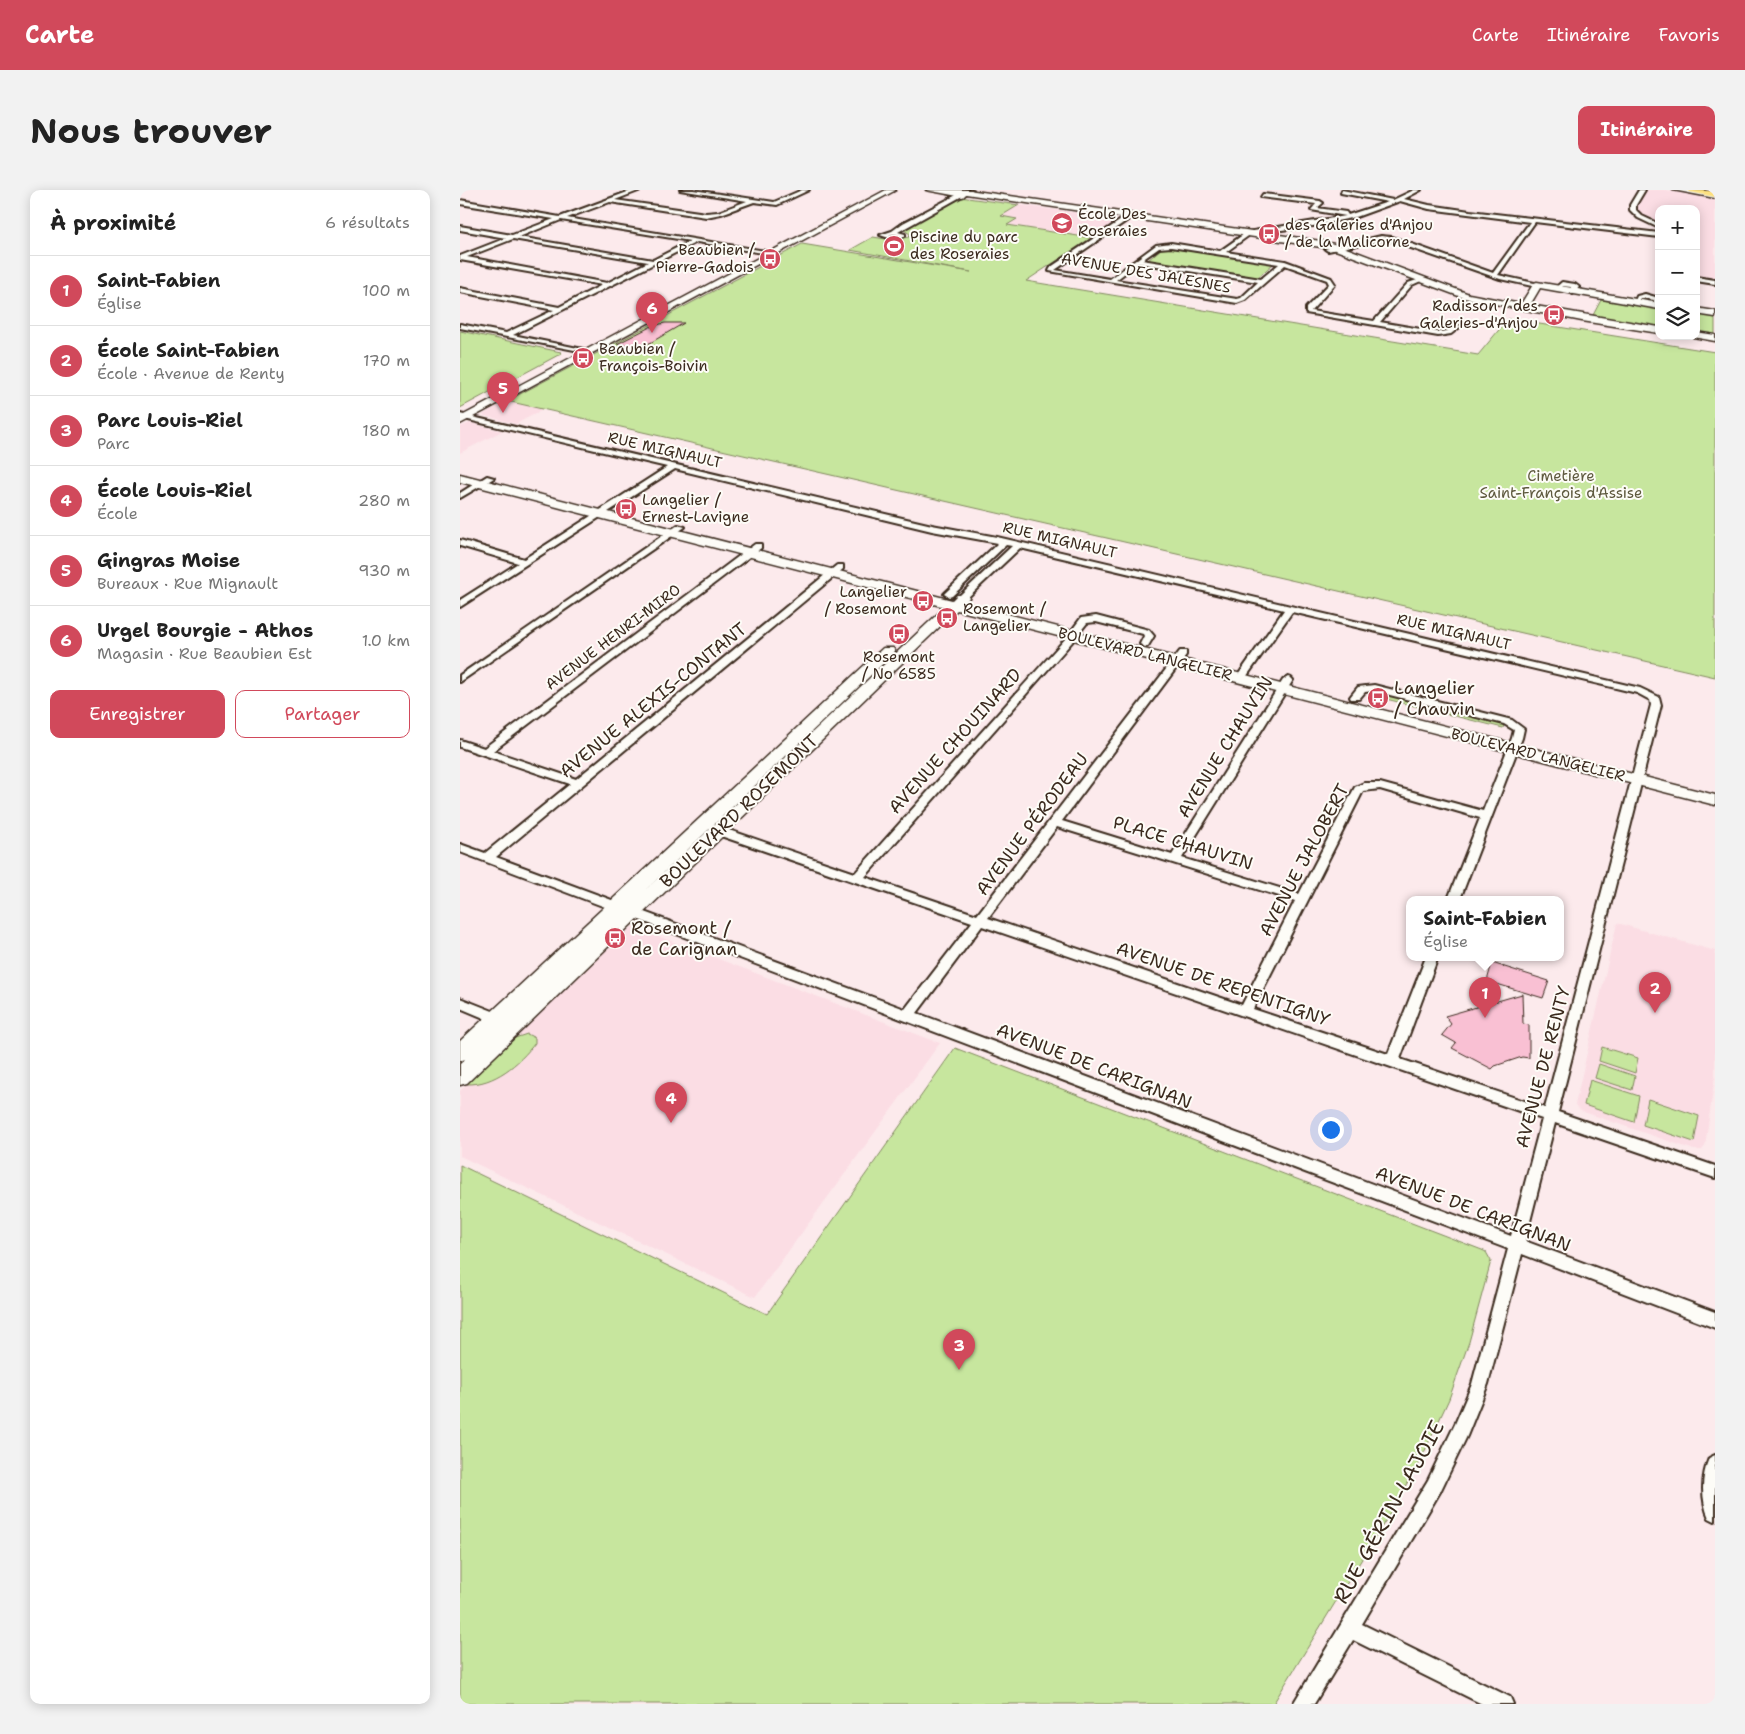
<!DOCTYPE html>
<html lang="fr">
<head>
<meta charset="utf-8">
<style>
	:root { --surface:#fff; --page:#f2f2f2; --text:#222; --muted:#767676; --line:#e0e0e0; --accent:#d1495b }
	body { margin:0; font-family:"Shantell Sans",sans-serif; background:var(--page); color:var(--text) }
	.controls { position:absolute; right:15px; top:15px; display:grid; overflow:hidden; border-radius:10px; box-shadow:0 2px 12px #0003 }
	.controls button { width:45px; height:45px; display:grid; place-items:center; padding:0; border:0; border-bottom:1px solid var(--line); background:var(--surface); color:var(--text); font:25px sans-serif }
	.you { position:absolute; left:870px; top:939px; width:18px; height:18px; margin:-12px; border:4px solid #fff; border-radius:50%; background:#1a73e8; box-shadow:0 0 0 8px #1a73e833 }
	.badge { display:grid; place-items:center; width:32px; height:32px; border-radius:50%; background:var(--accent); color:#fff; font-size:16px; font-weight:700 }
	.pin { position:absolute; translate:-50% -41px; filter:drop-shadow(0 1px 2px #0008) }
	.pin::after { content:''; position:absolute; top:26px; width:18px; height:15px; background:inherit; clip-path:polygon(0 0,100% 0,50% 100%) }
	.popup { position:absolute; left:946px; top:706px; width:158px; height:65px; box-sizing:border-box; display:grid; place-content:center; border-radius:10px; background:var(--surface); filter:drop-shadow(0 1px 4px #0005); font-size:16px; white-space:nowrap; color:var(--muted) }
	.popup b { font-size:19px; color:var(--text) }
	.popup::after { content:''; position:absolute; left:50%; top:100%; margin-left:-10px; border:10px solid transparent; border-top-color:var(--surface) }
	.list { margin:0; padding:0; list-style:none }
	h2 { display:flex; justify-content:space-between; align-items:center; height:65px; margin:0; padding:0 20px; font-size:21px }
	h2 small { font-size:16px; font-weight:400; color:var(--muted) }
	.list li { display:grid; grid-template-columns:32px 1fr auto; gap:15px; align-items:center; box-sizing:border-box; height:70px; padding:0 20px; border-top:1px solid var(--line) }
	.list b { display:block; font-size:19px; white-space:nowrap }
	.list p { margin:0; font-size:16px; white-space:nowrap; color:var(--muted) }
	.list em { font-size:16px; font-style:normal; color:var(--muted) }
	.actions { display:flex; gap:10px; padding:15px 20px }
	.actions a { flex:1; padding:11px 0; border:1px solid var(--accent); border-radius:10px; text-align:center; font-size:18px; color:var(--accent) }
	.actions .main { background:var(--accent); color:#fff }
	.icon { flex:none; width:28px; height:28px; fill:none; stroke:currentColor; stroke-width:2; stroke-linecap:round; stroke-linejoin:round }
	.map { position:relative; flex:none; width:1255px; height:1514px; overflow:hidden; border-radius:10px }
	header { display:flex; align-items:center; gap:30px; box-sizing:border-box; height:70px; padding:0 25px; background:var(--accent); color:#fff }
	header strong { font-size:24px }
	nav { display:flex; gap:28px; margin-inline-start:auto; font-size:18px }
	.intro { display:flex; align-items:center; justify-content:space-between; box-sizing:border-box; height:120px; padding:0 30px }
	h1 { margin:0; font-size:35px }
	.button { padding:12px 22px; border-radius:10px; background:var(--accent); color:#fff; font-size:18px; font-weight:700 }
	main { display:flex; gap:30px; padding:0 30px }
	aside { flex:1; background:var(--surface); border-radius:10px; box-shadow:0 2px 12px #0003 }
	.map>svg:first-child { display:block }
	.built { fill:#fbdde4 }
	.green { fill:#c7e69e; stroke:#81885e }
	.building { fill:#f9c0d3; stroke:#3b2a1e }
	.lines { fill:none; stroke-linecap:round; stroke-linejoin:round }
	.street-casing { stroke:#3b2a1e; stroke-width:4 }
	.secondary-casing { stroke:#3b2a1e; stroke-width:3 }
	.highway-casing { stroke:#3b2a1e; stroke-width:4 }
	.street { fill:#fdfcf7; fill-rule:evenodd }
	.secondary { fill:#fdfcf7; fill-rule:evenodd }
	.highway { fill:#fce080; fill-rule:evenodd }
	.labels { text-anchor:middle; stroke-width:4; stroke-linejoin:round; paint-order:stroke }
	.far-poi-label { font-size:15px; fill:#3b2a1e; stroke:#fdfcf7; text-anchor:start }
	.far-street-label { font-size:15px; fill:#3b2a1e; stroke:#fdfcf7 }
	.far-park-label { font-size:15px; fill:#5e593e; stroke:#fdfcf7 }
	.poi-label { font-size:18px; fill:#3b2a1e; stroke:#fdfcf7; text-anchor:start }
	.street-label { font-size:18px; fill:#3b2a1e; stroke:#fdfcf7 }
	.near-street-label { font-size:21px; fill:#3b2a1e; stroke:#fdfcf7 }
</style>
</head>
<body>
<header>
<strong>Carte</strong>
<nav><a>Carte</a><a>Itinéraire</a><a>Favoris</a></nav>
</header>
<div class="intro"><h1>Nous trouver</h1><a class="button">Itinéraire</a></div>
<main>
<aside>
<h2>À proximité<small>6 résultats</small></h2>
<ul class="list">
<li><span class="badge">1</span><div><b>Saint-Fabien</b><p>Église</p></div><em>100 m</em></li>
<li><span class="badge">2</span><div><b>École Saint-Fabien</b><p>École · Avenue de Renty</p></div><em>170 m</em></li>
<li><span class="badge">3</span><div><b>Parc Louis-Riel</b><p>Parc</p></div><em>180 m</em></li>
<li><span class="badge">4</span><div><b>École Louis-Riel</b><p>École</p></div><em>280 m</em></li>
<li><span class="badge">5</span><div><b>Gingras Moise</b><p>Bureaux · Rue Mignault</p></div><em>930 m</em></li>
<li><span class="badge">6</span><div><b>Urgel Bourgie - Athos</b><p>Magasin · Rue Beaubien Est</p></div><em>1.0 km</em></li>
</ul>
<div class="actions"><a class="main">Enregistrer</a><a>Partager</a></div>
</aside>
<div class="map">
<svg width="1255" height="1514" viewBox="0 0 1255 1514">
	<rect width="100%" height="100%" fill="#fceaec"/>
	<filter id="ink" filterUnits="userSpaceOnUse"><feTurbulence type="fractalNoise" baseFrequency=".02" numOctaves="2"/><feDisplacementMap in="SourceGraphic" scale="10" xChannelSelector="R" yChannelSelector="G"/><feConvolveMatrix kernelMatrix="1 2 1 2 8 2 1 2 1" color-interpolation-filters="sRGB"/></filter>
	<g filter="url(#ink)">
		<path class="built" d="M1185,0H1205L1255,8V90L1236,87V19H1199V35L1178,25L1174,18Z
			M559,15L655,28L657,30L631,48L546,35L557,29L540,26Z
			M47,211L84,219L56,234L22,225Z
			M10,233L42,241L0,263V237Z
			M1157,733L1255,761V886L1245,956L1242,960H1234L1121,921L1115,915Z
			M174,737L480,853L295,1107L0,966V901L167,740Z"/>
		<path class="green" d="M500,7L559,15L541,26L557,29L547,35L631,48L566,91L1018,165L1048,129L1255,162V487L47,211L342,54L511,82L390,60L413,47L432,50L449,47L450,44L444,40V37Z
			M703,57L811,73L813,74L797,88L687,71Z
			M1141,110L1199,118V137L1132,127Z
			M1236,124L1255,127V146L1236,143Z
			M0,141L101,162L102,163L0,218Z
			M916,502L1044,535L1043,538L914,506Z
			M67,844L75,848V853C59,874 34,895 7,894L55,848Z
			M1142,857L1178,868L1175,883L1139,871Z
			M495,858L1022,1060L1026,1062L1031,1071L1009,1152L989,1209L962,1267L927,1328L813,1514H0V975L307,1124Z
			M1139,874L1175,886L1172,900L1135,888Z
			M1130,890L1179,906L1174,932L1124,915Z
			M1188,909L1239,926L1234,952L1183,935Z"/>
		<path class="building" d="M205,133H224L190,153L178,156L157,154L192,136Z
			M1032,773L1089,791L1083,808L1027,791Z
			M1062,804L1063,834L1069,835V868L1062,867L1035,876L1032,879L992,858L996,853L982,845L991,834L985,826Z"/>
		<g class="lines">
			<g class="street-casing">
				<path id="street" d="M173,0H181L155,10L246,23L258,22L287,11L220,0H233L314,12L342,0H349L317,15L294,12L261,24L246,27L150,12L107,28L317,63L314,65L237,52L53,145L128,160L131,162L130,163L0,138V134L46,143L94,120L0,102V98L99,117L142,95L0,70V66L46,48L0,40V36L52,45L94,29L0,14V10L100,27ZM101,30L230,51L193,70L59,47ZM53,49L188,72L147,93L7,67Z
					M506,0H513L438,42L445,44V46L435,50L420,45L432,41L443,33ZM434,44L438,45H429Z
					M882,0L933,10L954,0H961L944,9L969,15L1010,21L1199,43V47L1075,32L1038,85L1079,94L1077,97L1040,89L931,51L921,50L868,61L865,59L921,46L932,47L1033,83L1070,32L969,19L940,11L896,27L853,36L791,44L766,62L825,71L871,88L875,94L851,121L914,131L948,93L963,88V90L952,95L920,132L978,142L987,141L996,135L1001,136L991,144L978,146L846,123V118L869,94L867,90L825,75L785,110L777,113L589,81L591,77L670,24L672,27L595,80L650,89L696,55L711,53L760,61L787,42L886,26L851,20L856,14L801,7L803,4L860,11L863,13L857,18L886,22L888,25L928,12L881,3ZM711,57L819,74L801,89L682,70L699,58ZM678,73L798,92L781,108L777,109L656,90Z
					M1179,0H1185L1176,15V20L1182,26L1199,34V38L1178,28L1170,20V15Z
					M1236,87L1255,90V94L1236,91Z
					M1102,92L1115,94L1119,97L1113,104L1110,102L1111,97L1103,96L1099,100H1095V98Z
					M1185,104L1199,108L1198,116H1194V110L1181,108L1178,113H1174L1177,106Z
					M0,224L472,335L537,347L1180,498L1199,507L1201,515L1098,922L1255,976V988L1095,933L1065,1051L1255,1122V1138L1062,1064L1028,1194L1007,1246L980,1302L902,1434L1050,1507L1053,1514H1022L893,1450L854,1514H833L968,1290L995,1234L1012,1194L1048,1059L0,662V654L25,663L110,594L0,557V550L24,558L295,354H301V358L33,561L116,589L377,375H383V379L36,667L445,819L512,732L255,644L253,641L255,638H263L395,683L606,448L621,428L636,426L689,440L694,446L688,456L685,457L680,454L684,446L683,444L636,432L627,433L612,452L405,687L517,725L720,461H726V465L602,631L712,665L823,490L828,487L831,488L833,490L722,668L839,704L895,597L904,593H920L1023,621L1052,548L1054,540L1044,534L914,501L905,502L899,509H891L890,507L898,497L914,495L1052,530L1064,539L1062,548L1000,709H988L1020,628L920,599L903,601L793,819L928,864L966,767H978L940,869L1085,918L1191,515L1190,510L1177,503L832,422L784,490L781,491L776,488L824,420L560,358L506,409H500V405L552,356L546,355L492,406L489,407L484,404L486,402L538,353L472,341L215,279L0,417V410L58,373L0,356V350L64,369L207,277L0,228ZM597,637L835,711L782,815L528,728ZM522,736L1082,929L1051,1046L457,823Z
					M27,286L34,288L0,308V303Z
					M218,335L225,337L0,492V485Z
					M0,808L48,827L50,831L48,835L43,836L0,818Z
					M1255,1265V1331L1249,1328C1241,1310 1241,1287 1249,1268Z"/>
			</g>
			<g class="secondary-casing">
				<path id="secondary" d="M426,0H436L0,234V227Z
					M466,0H508L861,51L878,55L1009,104L1061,114L1074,93L1077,92L1199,113V119L1080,98L1070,115L1199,137V143L1122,131L1004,108L873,59L861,57L506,4L503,7Z
					M1213,0H1231L1255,4V8Z
					M1236,118L1255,121V127L1236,124Z
					M1236,142L1255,145V151L1233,147L1236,146Z
					M0,284L492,410L497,405H507L509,408L504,413L1255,605V615L497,420L7,893L0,895V874L5,869L0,871V851L423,458H433L435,461L433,464L180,705L485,417L0,292Z"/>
			</g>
			<g class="highway-casing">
				<path id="highway" d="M1228,0L1255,1V7L1230,2Z"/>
			</g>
			<use href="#street" class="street"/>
			<use href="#secondary" class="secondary"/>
			<use href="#highway" class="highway"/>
		</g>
	</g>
	<defs>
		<g id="school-disc" transform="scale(1.125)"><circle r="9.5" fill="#d1495b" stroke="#fdfcf7"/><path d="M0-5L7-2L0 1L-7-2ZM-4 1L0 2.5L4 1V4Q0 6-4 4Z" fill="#fff"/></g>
		<g id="bus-disc" transform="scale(1.125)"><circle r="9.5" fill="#d1495b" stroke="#fdfcf7"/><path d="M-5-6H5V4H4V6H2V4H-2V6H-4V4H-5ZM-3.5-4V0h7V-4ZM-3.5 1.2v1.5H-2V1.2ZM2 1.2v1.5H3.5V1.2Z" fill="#fff"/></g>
		<g id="stadium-disc" transform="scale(1.125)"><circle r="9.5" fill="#d1495b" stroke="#fdfcf7"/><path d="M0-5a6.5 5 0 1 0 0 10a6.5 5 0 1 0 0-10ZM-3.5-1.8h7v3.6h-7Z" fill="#fff"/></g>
	</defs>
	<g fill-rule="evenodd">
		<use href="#school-disc" x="602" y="33"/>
		<use href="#bus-disc" x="809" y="44"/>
		<use href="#stadium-disc" x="434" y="56"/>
		<use href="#bus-disc" x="310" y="69"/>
		<use href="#bus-disc" x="1094" y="125"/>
		<use href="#bus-disc" x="123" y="168"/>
		<use href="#bus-disc" x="166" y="319"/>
		<use href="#bus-disc" x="463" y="411"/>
		<use href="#bus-disc" x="487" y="428"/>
		<use href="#bus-disc" x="439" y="444"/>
		<use href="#bus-disc" x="918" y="508"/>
		<use href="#bus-disc" x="155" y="748"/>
	</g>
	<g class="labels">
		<g class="far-poi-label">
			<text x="618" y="29">École Des<tspan x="618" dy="17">Roseraies</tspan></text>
			<text x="825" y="40">des Galeries d'Anjou<tspan x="825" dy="17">/ de la Malicorne</tspan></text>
			<text x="450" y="52">Piscine du parc<tspan x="450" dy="17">des Roseraies</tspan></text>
			<text x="294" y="65" text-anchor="end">Beaubien /<tspan x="294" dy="17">Pierre-Gadois</tspan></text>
			<text x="1078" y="121" text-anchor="end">Radisson / des<tspan x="1078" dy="17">Galeries-d'Anjou</tspan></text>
			<text x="139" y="164">Beaubien /<tspan x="139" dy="17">François-Boivin</tspan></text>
			<text x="182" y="315">Langelier /<tspan x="182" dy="17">Ernest-Lavigne</tspan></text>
			<text x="447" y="407" text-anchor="end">Langelier<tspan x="447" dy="17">/ Rosemont</tspan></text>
			<text x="503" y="424">Rosemont /<tspan x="503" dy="17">Langelier</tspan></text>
			<text x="439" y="472" text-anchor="middle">Rosemont<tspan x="439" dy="17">/ No 6585</tspan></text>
		</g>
		<g class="far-street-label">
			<text transform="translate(686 83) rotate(10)" y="5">AVENUE DES JALESNES</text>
			<text transform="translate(205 260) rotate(13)" y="5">RUE MIGNAULT</text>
			<text transform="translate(600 350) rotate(13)" y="5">RUE MIGNAULT</text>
			<text transform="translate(994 442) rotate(13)" y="5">RUE MIGNAULT</text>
			<text transform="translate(153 447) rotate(-37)" y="5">AVENUE HENRI-MIRO</text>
			<text transform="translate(685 464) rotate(14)" y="5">BOULEVARD LANGELIER</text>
			<text transform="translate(1078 565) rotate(14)" y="5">BOULEVARD LANGELIER</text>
		</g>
		<g class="far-park-label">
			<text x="1101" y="291">Cimetière<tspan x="1101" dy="17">Saint-François d'Assise</tspan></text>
		</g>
		<g class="poi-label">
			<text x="934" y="504">Langelier<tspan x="934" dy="21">/ Chauvin</tspan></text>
			<text x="171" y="744">Rosemont /<tspan x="171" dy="21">de Carignan</tspan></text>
		</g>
		<g class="street-label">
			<text transform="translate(193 510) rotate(-39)" y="6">AVENUE ALEXIS-CONTANT</text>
			<text transform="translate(495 551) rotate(-48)" y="6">AVENUE CHOUINARD</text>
			<text transform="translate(765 557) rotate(-58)" y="6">AVENUE CHAUVIN</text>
			<text transform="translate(279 621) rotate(-44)" y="6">BOULEVARD ROSEMONT</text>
			<text transform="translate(572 634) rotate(-53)" y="6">AVENUE PÉRODEAU</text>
			<text transform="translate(723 653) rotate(17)" y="6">PLACE CHAUVIN</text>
			<text transform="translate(844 670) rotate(-62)" y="6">AVENUE JALOBERT</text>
			<text transform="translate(763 794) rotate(19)" y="6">AVENUE DE REPENTIGNY</text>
			<text transform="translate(634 876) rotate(21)" y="6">AVENUE DE CARIGNAN</text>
			<text transform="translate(1083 877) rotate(-75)" y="6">AVENUE DE RENTY</text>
			<text transform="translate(1013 1019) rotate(21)" y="6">AVENUE DE CARIGNAN</text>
		</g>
		<g class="near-street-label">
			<text transform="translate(929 1322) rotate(-61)" y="7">RUE GÉRIN-LAJOIE</text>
		</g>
	</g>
</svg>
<div class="controls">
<button>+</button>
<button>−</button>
<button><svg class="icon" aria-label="layers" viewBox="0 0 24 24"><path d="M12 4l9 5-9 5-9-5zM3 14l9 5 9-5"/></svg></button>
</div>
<div class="you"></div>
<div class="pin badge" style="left:1025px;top:828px">1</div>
<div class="popup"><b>Saint-Fabien</b>Église</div>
<div class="pin badge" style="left:1195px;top:823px">2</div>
<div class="pin badge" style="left:499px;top:1180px">3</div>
<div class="pin badge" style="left:211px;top:933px">4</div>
<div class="pin badge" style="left:43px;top:223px">5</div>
<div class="pin badge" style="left:192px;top:143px">6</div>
</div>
</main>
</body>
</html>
